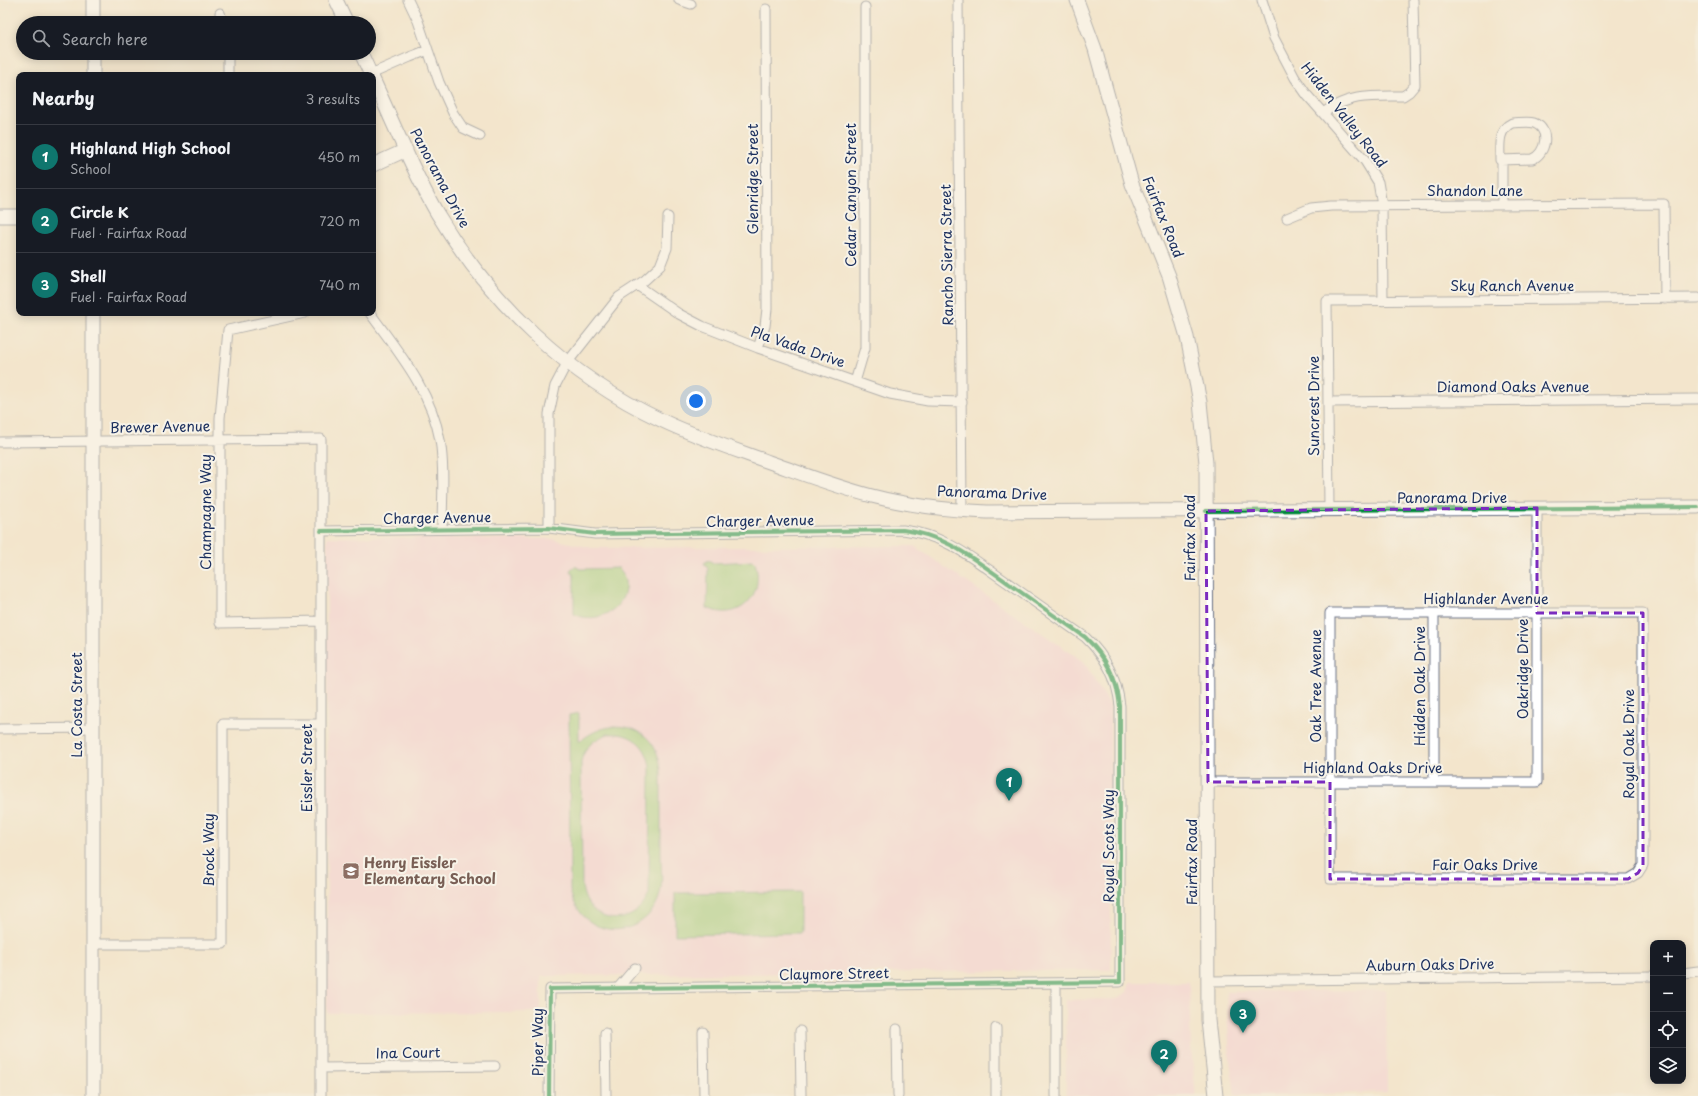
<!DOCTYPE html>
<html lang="en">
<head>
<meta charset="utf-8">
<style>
	:root { --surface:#171b24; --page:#20242c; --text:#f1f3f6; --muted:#9ea1a6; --line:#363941; --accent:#0f766e }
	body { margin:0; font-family:"Playpen Sans",sans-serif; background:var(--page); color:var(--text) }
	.controls { position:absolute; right:12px; bottom:12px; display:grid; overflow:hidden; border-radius:8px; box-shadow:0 2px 10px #0003 }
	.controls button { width:36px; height:36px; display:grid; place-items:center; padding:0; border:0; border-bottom:1px solid var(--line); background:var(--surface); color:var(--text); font:20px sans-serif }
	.you { position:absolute; left:696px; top:401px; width:14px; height:14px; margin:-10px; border:3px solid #fff; border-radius:50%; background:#1a73e8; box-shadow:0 0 0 6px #1a73e833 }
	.badge { display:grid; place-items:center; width:26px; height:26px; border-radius:50%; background:var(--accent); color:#fff; font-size:13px; font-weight:700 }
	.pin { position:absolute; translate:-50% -33px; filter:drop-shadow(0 1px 2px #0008) }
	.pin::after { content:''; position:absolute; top:21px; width:14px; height:12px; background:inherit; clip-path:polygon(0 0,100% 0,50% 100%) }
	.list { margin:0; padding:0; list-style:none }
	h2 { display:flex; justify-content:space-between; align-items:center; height:52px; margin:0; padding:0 16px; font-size:17px }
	h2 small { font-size:13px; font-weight:400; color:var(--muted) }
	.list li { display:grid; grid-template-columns:26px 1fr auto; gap:12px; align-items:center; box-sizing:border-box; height:64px; padding:0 16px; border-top:1px solid var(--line) }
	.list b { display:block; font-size:15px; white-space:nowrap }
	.list p { margin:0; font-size:13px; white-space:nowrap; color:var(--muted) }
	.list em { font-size:13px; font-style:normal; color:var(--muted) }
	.icon { flex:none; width:22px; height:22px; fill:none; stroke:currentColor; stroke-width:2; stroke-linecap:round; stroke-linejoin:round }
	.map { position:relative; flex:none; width:1698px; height:1096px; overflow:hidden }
	.search { position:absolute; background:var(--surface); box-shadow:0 2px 10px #0003; left:16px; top:16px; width:360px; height:44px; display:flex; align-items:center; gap:10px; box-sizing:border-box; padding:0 14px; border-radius:22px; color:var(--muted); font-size:15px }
	.panel { position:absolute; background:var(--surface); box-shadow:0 2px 10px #0003; left:16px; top:72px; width:360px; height:244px; border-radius:8px }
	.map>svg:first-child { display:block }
	.built { fill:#f5cfd9 }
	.green { fill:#9ccc7c; stroke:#5c7e6d; fill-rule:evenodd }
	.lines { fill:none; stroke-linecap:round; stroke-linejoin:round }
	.street-casing { stroke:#676f84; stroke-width:11 }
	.secondary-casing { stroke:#676f84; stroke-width:15 }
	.street { stroke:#fff; stroke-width:9 }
	.secondary { stroke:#fff; stroke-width:13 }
	.cycleway-casing { stroke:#f7f3e8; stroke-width:6 }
	.cycleway { stroke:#00873e; stroke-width:4 }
	.marked { fill:none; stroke:#7b2cbf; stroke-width:3; stroke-dasharray:8 5; stroke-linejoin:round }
	.labels { text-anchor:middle; stroke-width:4; stroke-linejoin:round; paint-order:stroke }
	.street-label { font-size:14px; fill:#1b2f5e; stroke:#f7f3e8 }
	.education-label { font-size:14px; font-weight:bold; fill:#785e54; stroke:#f7f3e8; text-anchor:start }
</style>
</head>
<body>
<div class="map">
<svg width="1698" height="1096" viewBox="0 0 1698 1096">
	<rect width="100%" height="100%" fill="#f7f3e8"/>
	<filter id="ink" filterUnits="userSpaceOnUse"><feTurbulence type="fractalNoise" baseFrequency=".025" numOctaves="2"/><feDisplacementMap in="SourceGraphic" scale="8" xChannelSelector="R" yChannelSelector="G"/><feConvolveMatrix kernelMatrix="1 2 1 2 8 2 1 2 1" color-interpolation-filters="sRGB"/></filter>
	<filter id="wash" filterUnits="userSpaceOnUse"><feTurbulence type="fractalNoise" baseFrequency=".012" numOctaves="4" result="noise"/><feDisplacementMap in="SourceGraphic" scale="16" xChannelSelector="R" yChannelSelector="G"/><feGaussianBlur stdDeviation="0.9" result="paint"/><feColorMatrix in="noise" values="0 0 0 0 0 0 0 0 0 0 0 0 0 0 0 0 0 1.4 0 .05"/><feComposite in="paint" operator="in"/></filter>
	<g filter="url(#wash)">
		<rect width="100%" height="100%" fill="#f3e5cc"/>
		<path class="built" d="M327,537L552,539L592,548L914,546L1084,662L1110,705L1111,970L541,976V1012L327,1013Z
			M1130,982H1189L1191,1048L1196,1096H1066V1000L1117,999L1127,992Z
			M1386,990L1387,1092L1255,1096L1235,1095L1230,1060L1226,992Z"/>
		<path class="green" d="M709,560L713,563L753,561L755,563C766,595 739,623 707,608L708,569L704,563Z
			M575,566L580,569L619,568C640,595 605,629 574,614V575L570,570Z
			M579,713V742C613,713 658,725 661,772C661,800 661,827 661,855C661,867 663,882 660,894C654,919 628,935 603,928C586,923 575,909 570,891L569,715ZM608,734C630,732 647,744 650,767L649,894C634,931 586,925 582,885L581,761C585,747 594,739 608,734Z
			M800,892V933L675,935V893Z"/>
	</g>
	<g filter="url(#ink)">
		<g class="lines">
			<g class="street-casing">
				<path id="street" d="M408,0L418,21L439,82L453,113L463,128L480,136
					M679,0L691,4
					M958,0L962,511
					M1262,0L1274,38L1295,78L1307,95L1365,161L1378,182L1382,205L1383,301
					M220,13L223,23
					M371,74L410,57L428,50
					M228,75V53
					M1323,113C1349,94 1372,96 1403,96L1409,92L1415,85L1413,0
					M1512,123C1519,123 1528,121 1534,123C1551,129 1546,154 1532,159L1500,160C1500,146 1497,130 1512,123Z
					M1502,160V205
					M1287,218L1311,208L1331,206L1664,204L1665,299
					M637,285L679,314L702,326L758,348L890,394L928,401L962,402
					M305,313L228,330L220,418V623L321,621
					M370,313C399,353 431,391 440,440C445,469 442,500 442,529
					M758,348L765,326L767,309L766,9
					M855,382L865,348V7
					M1328,402L1698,399
					M0,442L321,439V1096
					M1329,510L1327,301L1698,298
					M549,528V414L555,386L567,363L619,297L645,280L660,266L667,248L668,217
					M321,531L549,528L595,534L903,530C946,535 973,559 1008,583C1033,601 1059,619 1085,637C1106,657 1117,678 1120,706V982L550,989L549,1096
					M1330,613H1643V865L1638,873L1628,879H1330Z
					M1434,613V782
					M0,729L93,728
					M1208,782H1537V508
					M93,944H223V724H321
					M1683,973L1698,971
					M1208,981L1653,976
					M1056,983V1096
					M618,988L635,968
					M996,1028V1096
					M897,1029L898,1096
					M800,1031L801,1096
					M703,1032L704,1096
					M605,1033L606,1096
					M321,1068L495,1066"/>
			</g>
			<g class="secondary-casing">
				<path id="secondary" d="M93,0V23
					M336,0L347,23
					M1077,0L1095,49L1132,184L1169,276L1187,337L1200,402L1206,463L1208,1020L1216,1096
					M93,53V75
					M361,53L371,75
					M373,79C394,124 412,170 437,213C490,302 567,376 661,420C696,437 733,449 769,462C803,474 837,487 872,496C910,506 949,510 987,512L1698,507
					M373,165L406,150
					M0,216H19
					M93,313V1096"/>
			</g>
			<use href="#street" class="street"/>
			<use href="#secondary" class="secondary"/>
			<g class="cycleway-casing">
				<path id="cycleway" d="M1206,511L1698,507
					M321,531L549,528L595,534L903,530C946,535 973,559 1008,583C1033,601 1059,619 1085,637C1106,657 1117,678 1120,706V982L550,989L549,1096"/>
			</g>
			<use href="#cycleway" class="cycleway"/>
		</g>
	</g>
	<path d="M0 0H1698V1096H0ZM1537,508V613H1643V865L1638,873L1628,879H1330V782H1208L1206,511Z" fill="#f3e5cc" fill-opacity=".55" fill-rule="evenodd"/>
	<path class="marked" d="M1537,508V613H1643V865L1638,873L1628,879H1330V782H1208L1206,511Z"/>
	<defs>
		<g id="school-square" transform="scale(0.9)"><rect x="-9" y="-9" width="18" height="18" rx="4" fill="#8d6e63" stroke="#f7f3e8"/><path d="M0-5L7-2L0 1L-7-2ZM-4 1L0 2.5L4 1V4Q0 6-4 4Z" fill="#fff"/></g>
	</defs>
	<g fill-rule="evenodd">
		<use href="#school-square" x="351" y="871"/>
	</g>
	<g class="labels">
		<g class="street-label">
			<text transform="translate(1344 115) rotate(52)" y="5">Hidden Valley Road</text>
			<text transform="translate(440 178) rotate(62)" y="5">Panorama Drive</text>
			<text transform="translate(753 179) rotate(-90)" y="5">Glenridge Street</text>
			<text x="1475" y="196">Shandon Lane</text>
			<text transform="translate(851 195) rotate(-90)" y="5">Cedar Canyon Street</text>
			<text transform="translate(1163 217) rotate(68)" y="5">Fairfax Road</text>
			<text transform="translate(947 255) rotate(-91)" y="5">Rancho Sierra Street</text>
			<text x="1512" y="291">Sky Ranch Avenue</text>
			<text transform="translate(798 347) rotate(19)" y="5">Pla Vada Drive</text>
			<text x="1513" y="392">Diamond Oaks Avenue</text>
			<text transform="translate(1314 406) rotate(-90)" y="5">Suncrest Drive</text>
			<text transform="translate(160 427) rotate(-1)" y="5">Brewer Avenue</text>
			<text transform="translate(992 493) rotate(2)" y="5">Panorama Drive</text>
			<text x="1452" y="503">Panorama Drive</text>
			<text transform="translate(206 512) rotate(-90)" y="5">Champagne Way</text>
			<text transform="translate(437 518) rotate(-1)" y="5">Charger Avenue</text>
			<text transform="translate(760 521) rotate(-1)" y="5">Charger Avenue</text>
			<text transform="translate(1190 538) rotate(-90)" y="5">Fairfax Road</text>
			<text x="1486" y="604">Highlander Avenue</text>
			<text transform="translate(1523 669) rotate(-90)" y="5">Oakridge Drive</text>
			<text transform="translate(1316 686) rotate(-90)" y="5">Oak Tree Avenue</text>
			<text transform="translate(1420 686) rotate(-90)" y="5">Hidden Oak Drive</text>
			<text transform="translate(77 705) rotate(-90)" y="5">La Costa Street</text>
			<text transform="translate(1629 744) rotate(-90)" y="5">Royal Oak Drive</text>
			<text transform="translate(307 768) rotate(-90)" y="5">Eissler Street</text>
			<text x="1373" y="773">Highland Oaks Drive</text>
			<text transform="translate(1109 846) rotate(-90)" y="5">Royal Scots Way</text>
			<text transform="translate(209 850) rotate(-90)" y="5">Brock Way</text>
			<text transform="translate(1192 862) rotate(-90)" y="5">Fairfax Road</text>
			<text x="1485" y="870">Fair Oaks Drive</text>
			<text transform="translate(1430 965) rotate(-1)" y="5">Auburn Oaks Drive</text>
			<text transform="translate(834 974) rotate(-1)" y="5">Claymore Street</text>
			<text transform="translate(538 1042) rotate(-90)" y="5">Piper Way</text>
			<text transform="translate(408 1053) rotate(-1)" y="5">Ina Court</text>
		</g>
		<g class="education-label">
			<text x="364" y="868">Henry Eissler<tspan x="364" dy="16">Elementary School</tspan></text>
		</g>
	</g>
</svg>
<div class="controls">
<button>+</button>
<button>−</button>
<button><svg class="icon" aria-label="locate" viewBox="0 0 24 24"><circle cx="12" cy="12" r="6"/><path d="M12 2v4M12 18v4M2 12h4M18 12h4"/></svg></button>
<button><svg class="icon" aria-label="layers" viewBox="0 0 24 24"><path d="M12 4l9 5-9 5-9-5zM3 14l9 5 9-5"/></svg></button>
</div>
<div class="you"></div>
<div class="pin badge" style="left:1009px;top:801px">1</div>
<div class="pin badge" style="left:1164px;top:1073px">2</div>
<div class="pin badge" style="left:1243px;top:1033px">3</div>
<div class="search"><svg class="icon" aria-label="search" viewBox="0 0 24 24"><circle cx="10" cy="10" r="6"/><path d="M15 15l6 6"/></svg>Search here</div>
<section class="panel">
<h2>Nearby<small>3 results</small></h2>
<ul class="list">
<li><span class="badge">1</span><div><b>Highland High School</b><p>School</p></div><em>450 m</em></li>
<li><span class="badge">2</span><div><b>Circle K</b><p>Fuel · Fairfax Road</p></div><em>720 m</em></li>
<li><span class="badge">3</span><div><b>Shell</b><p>Fuel · Fairfax Road</p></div><em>740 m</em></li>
</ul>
</section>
</div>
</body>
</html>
